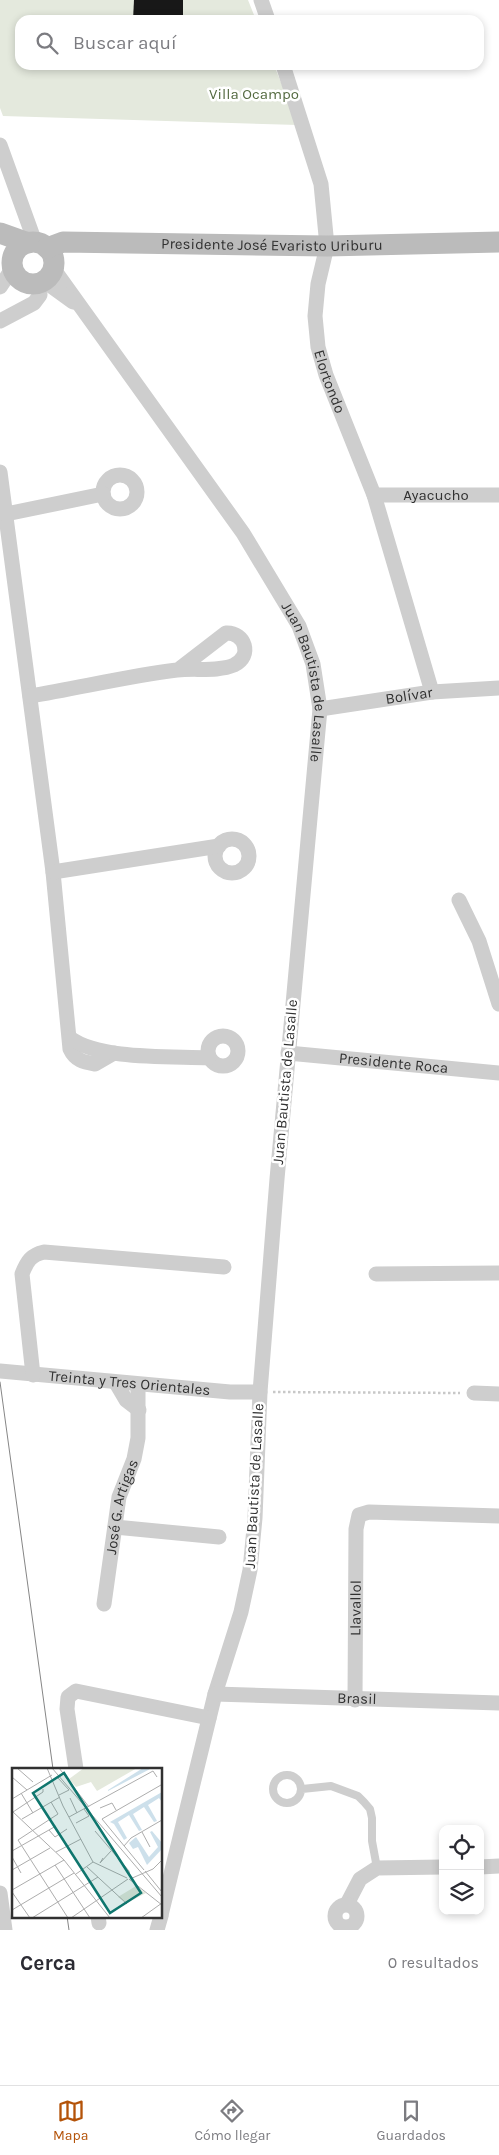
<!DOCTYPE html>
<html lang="es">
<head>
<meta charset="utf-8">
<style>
	:root { --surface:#fff; --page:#f7f7f7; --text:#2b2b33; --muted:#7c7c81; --line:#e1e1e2; --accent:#b45309 }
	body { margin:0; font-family:Karla,sans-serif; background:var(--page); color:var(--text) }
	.controls { position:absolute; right:15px; bottom:15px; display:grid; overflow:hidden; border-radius:10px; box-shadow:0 2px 8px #0003 }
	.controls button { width:45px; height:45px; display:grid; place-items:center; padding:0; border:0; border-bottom:1px solid var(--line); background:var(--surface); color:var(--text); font:25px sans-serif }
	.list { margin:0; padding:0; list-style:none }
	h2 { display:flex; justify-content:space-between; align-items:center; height:65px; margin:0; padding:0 20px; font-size:21px }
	h2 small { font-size:16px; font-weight:400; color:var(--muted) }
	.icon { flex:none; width:28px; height:28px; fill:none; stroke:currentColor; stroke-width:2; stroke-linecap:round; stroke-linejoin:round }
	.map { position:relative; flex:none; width:499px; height:1930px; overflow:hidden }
	.search { position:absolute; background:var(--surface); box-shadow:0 2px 8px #0003; left:15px; right:15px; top:15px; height:55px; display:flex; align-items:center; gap:12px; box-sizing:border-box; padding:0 18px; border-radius:15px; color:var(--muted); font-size:19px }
	.sheet { height:155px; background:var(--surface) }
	nav { display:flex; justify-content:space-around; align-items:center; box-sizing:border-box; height:70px; border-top:1px solid var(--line); background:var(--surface); font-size:14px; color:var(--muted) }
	nav a { display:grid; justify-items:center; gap:2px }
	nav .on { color:var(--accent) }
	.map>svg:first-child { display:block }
	.green { fill:#e4e9dd }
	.building { fill:#181818 }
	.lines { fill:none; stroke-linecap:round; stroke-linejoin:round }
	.path { stroke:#c8c8c8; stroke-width:2.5; stroke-dasharray:2.5 2.5; stroke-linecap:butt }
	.lane { stroke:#cecece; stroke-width:8 }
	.street { stroke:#cecece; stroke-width:15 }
	.secondary { stroke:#bbb; stroke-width:21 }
	.tram { stroke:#868686; stroke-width:1 }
	.labels { text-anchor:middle; stroke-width:5; stroke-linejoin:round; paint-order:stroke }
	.park-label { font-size:15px; fill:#546a40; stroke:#fff }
	.street-label { font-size:15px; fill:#313131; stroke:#fff }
	.inset-road { fill:none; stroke:#adadad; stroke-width:1 }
	.view { fill:#0f766e; fill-opacity:0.15; stroke:#0f766e; stroke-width:2.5 }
	.inset-edge { fill:none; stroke:#313131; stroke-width:2.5 }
</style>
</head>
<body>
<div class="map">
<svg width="499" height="1930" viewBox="0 0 499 1930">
	<rect width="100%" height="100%" fill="#fff"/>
	<path class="green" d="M0,0H248L256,20H20V65H274L298,125L3,116L0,108Z"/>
	<path class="building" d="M134,0H183V20H133Z"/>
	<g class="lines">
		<path class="path" d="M273,1392L460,1393"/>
		<path class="lane" d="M273 1789a14 14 0 1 1 28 0a14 14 0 1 1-28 0Z
			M302,1789L331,1786L358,1796L364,1802L370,1809L372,1818V1841L377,1868"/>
		<g class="street">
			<path d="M261,0L268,20"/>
			<path id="s1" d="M283,65L321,184L327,246L318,284L315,316L318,347L326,375L374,495L432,692"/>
			<path d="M0,145L35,242"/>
			<path id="s2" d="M53,268L243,533L299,626L313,664L320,709L277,1179L260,1392L255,1518L250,1570L241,1612L215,1694L161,1915"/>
			<path d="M44,281L73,302"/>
			<path d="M0,287L12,269"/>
			<path d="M0,321L34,303L40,295L39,284"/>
			<path d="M0,472L53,872L70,1049C75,1060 83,1062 95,1064L114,1053"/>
			<circle cx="120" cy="492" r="17"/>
			<path id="s3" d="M374,495H499"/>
			<path d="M6,514L103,494"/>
			<path d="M30,696C79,688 128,676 177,670C195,668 218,672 234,665C253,656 245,632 226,633L178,670"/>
			<path id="s4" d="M320,709L432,692L499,688"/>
			<circle cx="232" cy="856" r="17"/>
			<path d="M53,872L219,846"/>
			<path d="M459,900L479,941L499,1004"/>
			<circle cx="223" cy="1051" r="15"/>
			<path d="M70,1038C99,1060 172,1056 209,1058"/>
			<path id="s5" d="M288,1053L499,1073"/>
			<path d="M376,1274L499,1273"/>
			<path id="s6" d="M0,1371L230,1392H260"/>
			<path d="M33,1375L22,1274C27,1261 31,1255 44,1252L224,1267"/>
			<path d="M116,1383L126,1400L139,1410"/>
			<path d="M474,1393L499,1394"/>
			<path d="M115,1527L219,1537"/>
			<path id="s7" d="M104,1604L119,1497L134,1459L138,1438V1385"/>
			<path id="s8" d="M215,1694L499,1703"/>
			<path id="s9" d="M355,1700L356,1529L359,1515L369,1512L499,1516"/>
			<path d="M76,1769L67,1709L68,1697L76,1691L209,1718"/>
			<path d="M480,1867L499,1866"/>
			<path d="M0,1893L5,1930"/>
			<path d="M347,1904L360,1879L377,1868L443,1867"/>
			<circle cx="346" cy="1916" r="11"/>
			<path d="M98,1916L99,1923"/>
			<path d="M157,1930L161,1916"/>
		</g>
		<g class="secondary">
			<path d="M0,233L28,243"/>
			<circle cx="33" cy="263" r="21"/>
			<path id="s10" d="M47,248L63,242L327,246L499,242"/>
		</g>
		<path class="tram" d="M0,1382L53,1769
			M67,1916L69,1930"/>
	</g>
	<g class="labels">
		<g class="park-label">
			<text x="254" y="99">Villa Ocampo</text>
		</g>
		<g class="street-label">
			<text dy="5" stroke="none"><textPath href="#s10" startOffset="226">Presidente José Evaristo Uriburu</textPath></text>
			<text dy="5" stroke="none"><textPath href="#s1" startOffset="326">Elortondo</textPath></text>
			<text dy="5" stroke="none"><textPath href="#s3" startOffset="62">Ayacucho</textPath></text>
			<text dy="5" stroke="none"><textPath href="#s2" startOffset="491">Juan Bautista de Lasalle</textPath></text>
			<text dy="5" stroke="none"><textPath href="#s4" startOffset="90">Bolívar</textPath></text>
			<text dy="5" stroke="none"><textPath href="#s5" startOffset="106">Presidente Roca</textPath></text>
			<text transform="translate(285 1082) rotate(-85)" y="5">Juan Bautista de Lasalle</text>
			<text dy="5" stroke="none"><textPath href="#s6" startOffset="130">Treinta y Tres Orientales</textPath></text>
			<text transform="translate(254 1486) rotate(-87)" y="5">Juan Bautista de Lasalle</text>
			<text dy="5" stroke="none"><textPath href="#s7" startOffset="99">José G. Artigas</textPath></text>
			<text dy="5" stroke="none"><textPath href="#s9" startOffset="92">Llavallol</textPath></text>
			<text dy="5" stroke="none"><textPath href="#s8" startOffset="142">Brasil</textPath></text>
		</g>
	</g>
	<g transform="translate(12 1768)">
		<rect width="150" height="150" fill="#fff"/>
		<path d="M72,0H125L85,23L79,14L64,19L57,11ZM124,118L134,125L115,135L106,129Z" fill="#e4e9dd"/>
		<path d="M131,0H140L96,23V22ZM150,24V34L147,30L136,37L145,53L142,54L132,39L121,46L130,62L127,63L117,47L106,54L115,70L112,72L102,56L98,54ZM140,63L150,75V81L135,97L126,79L121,81L117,75L124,69L137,89L146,79L138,64Z" fill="#cde0eb"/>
		<path class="inset-road" d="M5,0L21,14M35,0L51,38L81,94L115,110M40,0L150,129M47,0L77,39M0,9L15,22M46,10L57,22L47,27M9,25L21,45M58,30L65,45M0,31L40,7M39,34L46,46L6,72L56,150M88,40L100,35L104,42M0,43L52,92L98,150M1,44L31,24V21M57,49L141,3L145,9M10,51L48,29M64,55L77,48L72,41M37,62L43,69L55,61M83,63L117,103L118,108M130,64L138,79M112,78L119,70L150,52M0,83L44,58M44,84L69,71M0,89L9,105M91,90L88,95L99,83M43,97L78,150M75,99L115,136M0,102L38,80M132,102L90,51L149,17M133,103L150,124M64,106L81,94M117,111L150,137M118,111L141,101L150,92M0,122L52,92M0,124L18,150M0,142L62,105M20,150L86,109M59,150L116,111M129,150L150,135"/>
		<path class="view" d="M52,5L129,125L98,145L21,25Z"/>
		<rect width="150" height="150" class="inset-edge"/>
	</g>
</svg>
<div class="controls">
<button><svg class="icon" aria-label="locate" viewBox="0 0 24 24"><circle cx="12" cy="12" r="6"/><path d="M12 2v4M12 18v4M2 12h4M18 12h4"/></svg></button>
<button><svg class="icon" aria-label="layers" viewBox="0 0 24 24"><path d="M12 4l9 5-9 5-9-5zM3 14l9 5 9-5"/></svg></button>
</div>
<div class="search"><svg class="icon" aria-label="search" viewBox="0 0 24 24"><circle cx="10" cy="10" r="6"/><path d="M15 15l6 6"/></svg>Buscar aquí</div>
</div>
<section class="sheet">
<h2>Cerca<small>0 resultados</small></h2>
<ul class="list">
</ul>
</section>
<nav>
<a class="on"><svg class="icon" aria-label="map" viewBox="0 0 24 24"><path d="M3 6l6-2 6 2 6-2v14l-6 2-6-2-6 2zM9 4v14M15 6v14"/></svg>Mapa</a>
<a><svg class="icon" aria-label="directions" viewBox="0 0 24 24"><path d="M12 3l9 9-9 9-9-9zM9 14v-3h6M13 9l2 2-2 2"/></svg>Cómo llegar</a>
<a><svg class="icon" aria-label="saved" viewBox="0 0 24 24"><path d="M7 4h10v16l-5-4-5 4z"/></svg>Guardados</a>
</nav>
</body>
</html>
